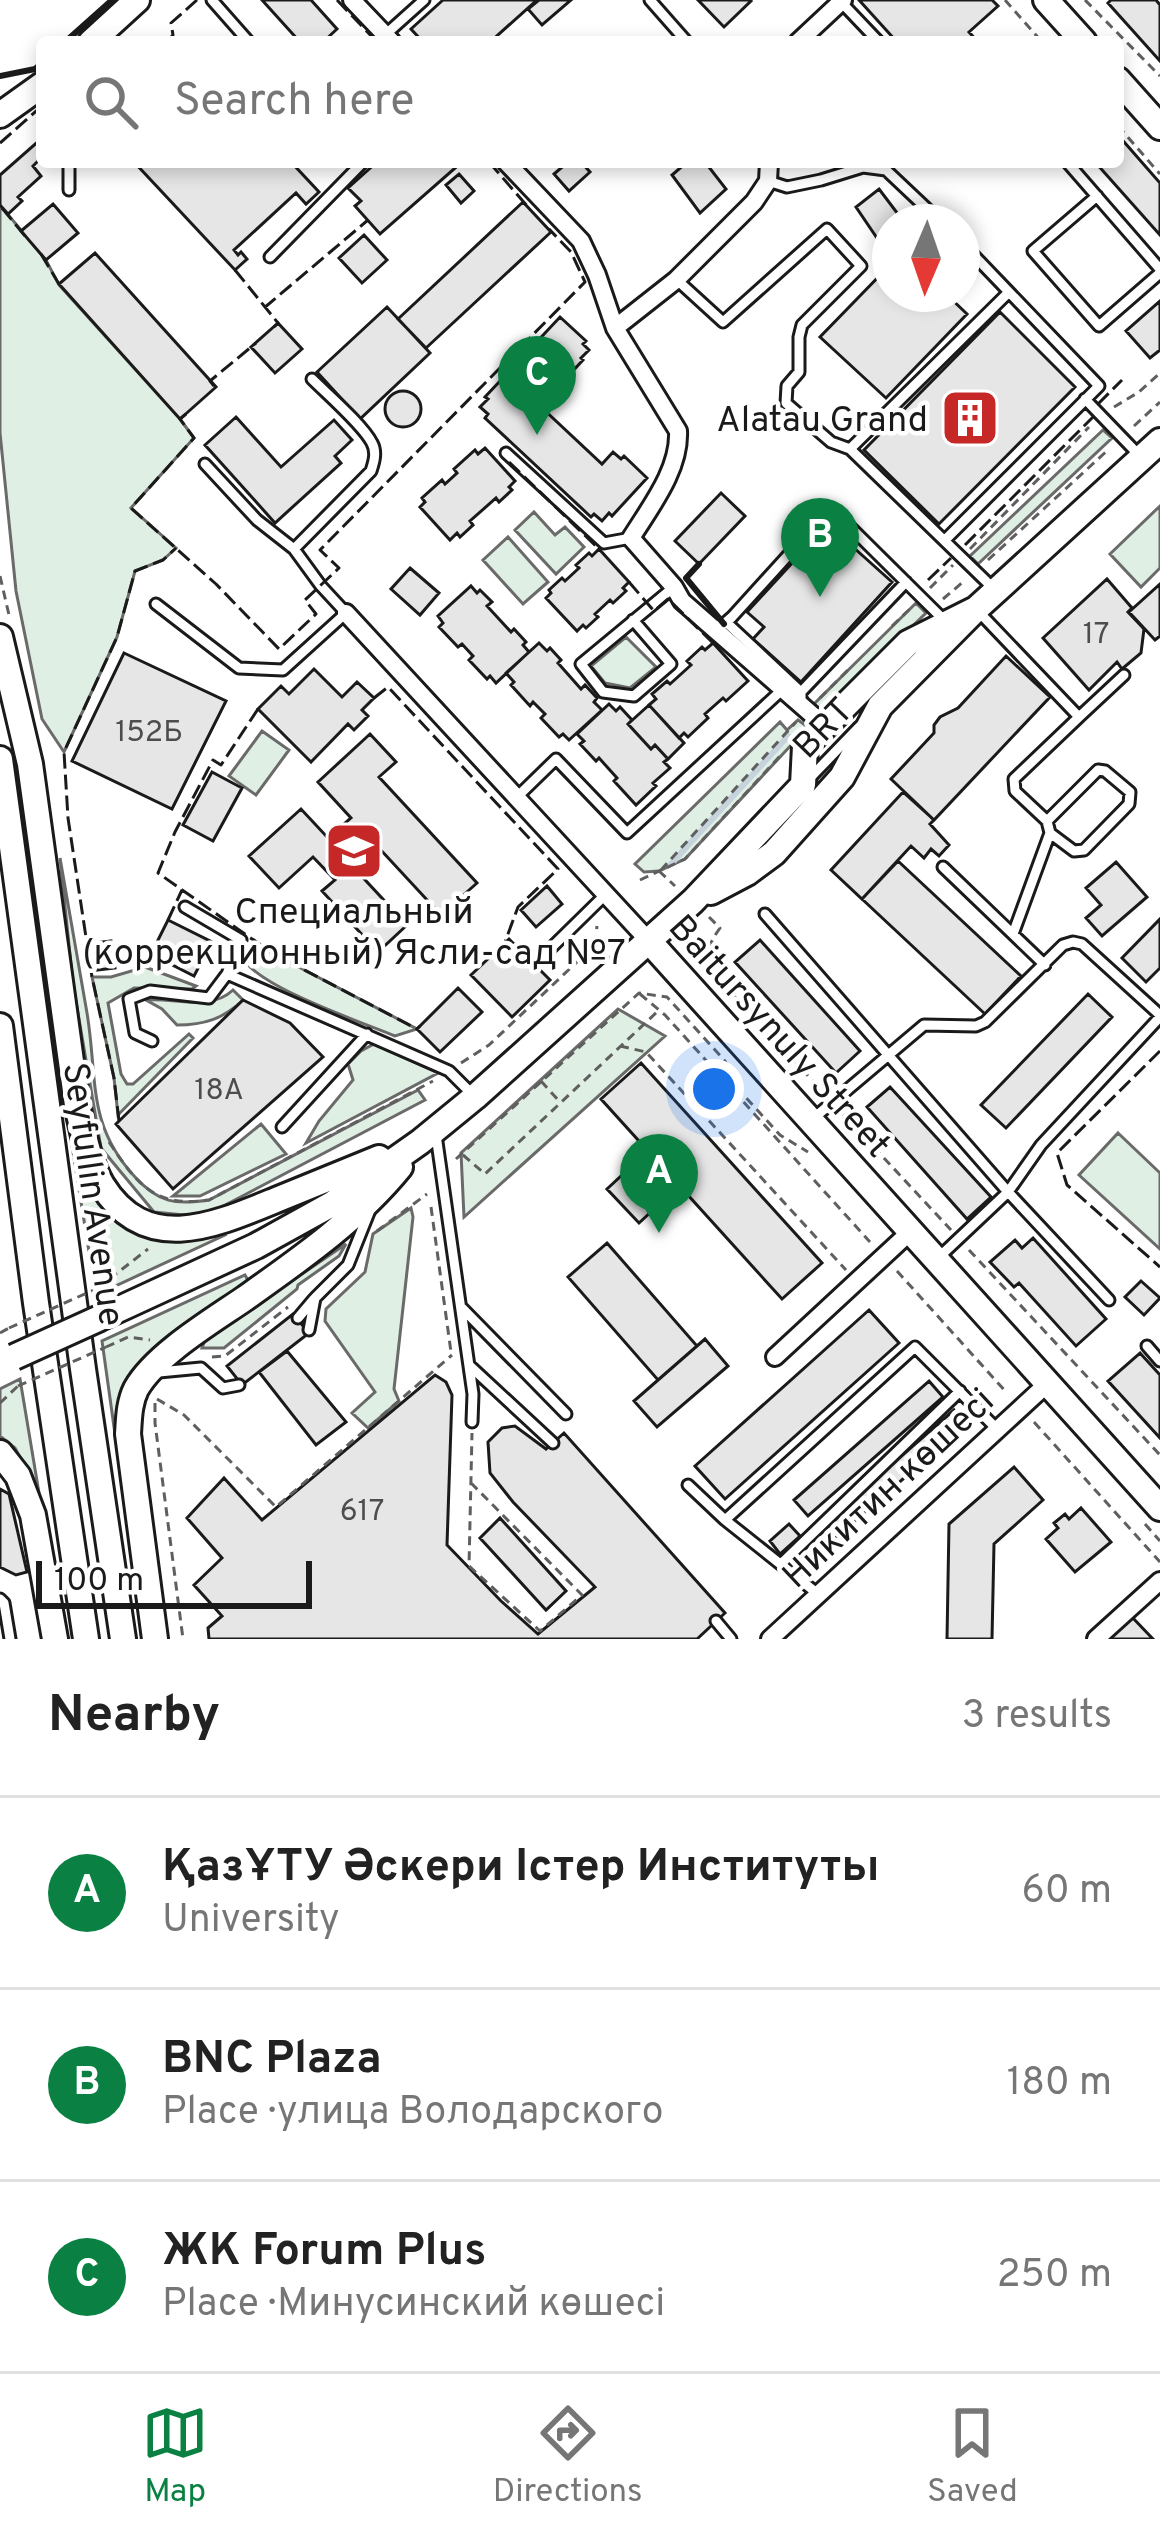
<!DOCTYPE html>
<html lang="en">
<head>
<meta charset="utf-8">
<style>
	:root { --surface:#fff; --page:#f2f2f2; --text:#222; --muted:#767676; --line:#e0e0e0; --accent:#0b8043 }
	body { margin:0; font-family:Overpass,sans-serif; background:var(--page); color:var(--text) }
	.compass { position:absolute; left:872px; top:204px; width:108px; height:108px; border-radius:50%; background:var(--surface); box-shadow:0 6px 18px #0003; rotate:182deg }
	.scale { position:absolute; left:36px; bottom:30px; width:276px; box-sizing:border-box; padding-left:12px; border:6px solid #1a1a1a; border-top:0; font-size:33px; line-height:42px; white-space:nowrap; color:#1a1a1a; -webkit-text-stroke:9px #fff; paint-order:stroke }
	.you { position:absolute; left:714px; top:1089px; width:42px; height:42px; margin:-30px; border:9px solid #fff; border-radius:50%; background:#1a73e8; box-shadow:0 0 0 18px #1a73e833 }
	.badge { display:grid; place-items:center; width:78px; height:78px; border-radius:50%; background:var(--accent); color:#fff; font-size:39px; font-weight:700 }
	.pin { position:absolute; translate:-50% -99px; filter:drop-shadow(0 3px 6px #0008) }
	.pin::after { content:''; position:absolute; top:63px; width:42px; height:36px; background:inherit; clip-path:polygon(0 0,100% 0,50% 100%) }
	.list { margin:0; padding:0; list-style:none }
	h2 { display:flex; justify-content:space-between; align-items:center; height:156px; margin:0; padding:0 48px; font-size:51px }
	h2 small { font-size:39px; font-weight:400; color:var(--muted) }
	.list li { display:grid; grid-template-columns:78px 1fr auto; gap:36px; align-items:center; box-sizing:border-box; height:192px; padding:0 48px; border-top:3px solid var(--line) }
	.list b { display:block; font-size:45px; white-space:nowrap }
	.list p { margin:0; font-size:39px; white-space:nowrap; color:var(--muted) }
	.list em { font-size:39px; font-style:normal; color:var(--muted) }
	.icon { flex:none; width:66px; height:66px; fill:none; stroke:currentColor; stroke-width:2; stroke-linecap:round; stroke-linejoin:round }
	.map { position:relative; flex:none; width:1160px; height:1639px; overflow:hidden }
	.search { position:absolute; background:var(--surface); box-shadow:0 6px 18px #0003; left:36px; right:36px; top:36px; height:132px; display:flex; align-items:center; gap:30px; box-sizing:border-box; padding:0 42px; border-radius:12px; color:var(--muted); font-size:45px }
	.sheet { height:732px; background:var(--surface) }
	nav { display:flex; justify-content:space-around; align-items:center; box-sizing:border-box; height:168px; border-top:3px solid var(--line); background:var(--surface); font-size:33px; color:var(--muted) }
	nav a { display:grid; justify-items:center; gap:6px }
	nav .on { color:var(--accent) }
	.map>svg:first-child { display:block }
	.green { fill:#e0efe3; stroke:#6a6a6a; stroke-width:3 }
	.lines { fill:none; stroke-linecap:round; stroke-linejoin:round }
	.stream { stroke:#c6d2dc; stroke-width:6 }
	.building { fill:#e6e6e6; stroke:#1a1a1a; stroke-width:3 }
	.lane-casing { stroke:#1a1a1a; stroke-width:15 }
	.street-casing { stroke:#1a1a1a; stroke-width:22 }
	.secondary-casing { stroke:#1a1a1a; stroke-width:30 }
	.path { stroke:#5f5f5f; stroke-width:3; stroke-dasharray:9 6; stroke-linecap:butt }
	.lane { stroke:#fff; stroke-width:9 }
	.street { stroke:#fff; stroke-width:16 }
	.secondary { stroke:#fff; stroke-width:24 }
	.secondary-bridge-casing { stroke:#1a1a1a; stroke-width:30; stroke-linecap:butt }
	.path-bridge { stroke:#5f5f5f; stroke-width:3; stroke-dasharray:9 6; stroke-linecap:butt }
	.secondary-bridge { stroke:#fff; stroke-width:24 }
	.fence { stroke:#1a1a1a; stroke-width:3; stroke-dasharray:15 6; stroke-linecap:butt }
	.wall { stroke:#1a1a1a; stroke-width:6 }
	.labels { text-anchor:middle; stroke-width:9; stroke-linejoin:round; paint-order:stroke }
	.number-label { font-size:30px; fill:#4d4d4d }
	.poi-label { font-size:36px; fill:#1a1a1a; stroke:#fff; text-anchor:end }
	.street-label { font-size:36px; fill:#1a1a1a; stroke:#fff }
</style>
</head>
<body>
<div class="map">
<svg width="1160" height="1639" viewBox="0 0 1160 1639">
	<rect width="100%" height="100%" fill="#fff"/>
	<path class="green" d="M0,205L46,260L59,285L180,419L194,438L131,508L176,548L163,560L135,571L117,637L64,752L42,719L16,591L0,433Z
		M1103,430L1112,438L978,564L970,556Z
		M1160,506V568L1141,587L1110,554Z
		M534,512L555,535L565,527L584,547L556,574L515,530Z
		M508,537L548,582L523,604L483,560Z
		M916,603L926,613L821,714L812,706Z
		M626,637L656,667L630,688L605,683L591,666Z
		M798,720L808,727L685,859L659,871L644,872L635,864L780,722L787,730Z
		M262,731L289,750L256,795L229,776Z
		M60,858C69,909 78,961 87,1013C98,1078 86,1124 135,1177C159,1203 175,1205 209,1200L418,1090L425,1100L210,1213L184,1215L154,1212L101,1148L73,984Z
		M254,940L272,953L417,1029L395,1036C361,1022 258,987 243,958Z
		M145,967L196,986L192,989L134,988L108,1003L121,1074L127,1084H133L189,1034L193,1038L118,1115L114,1078L92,977H111Z
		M233,990L243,1000C223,1019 204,1025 177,1025L162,1009L146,1000C174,997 210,1012 233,990Z
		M618,1009L665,1036L464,1217L461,1153Z
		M374,1044L438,1073L306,1143L319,1121L353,1080L348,1064L361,1051Z
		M68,1121L81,1161L114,1217L220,1229L225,1235L96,1295Z
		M261,1124L286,1154L200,1196H173Z
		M1118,1133L1160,1173V1249L1079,1175Z
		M411,1208L413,1217L394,1389L399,1401L368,1428L352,1413L375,1392L325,1321L326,1309L365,1272L373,1234Z
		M346,1244L339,1256L298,1285L297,1289L224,1348H202L205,1340Z
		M245,1275L249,1282C208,1310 147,1341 124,1386C116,1401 116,1418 115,1434L102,1341Z
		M20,1379L39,1493L15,1448L0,1436V1389Z"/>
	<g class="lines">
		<path class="stream" d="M671,864L788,736"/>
	</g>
	<path class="building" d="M262,0H311L337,29L323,42H300Z
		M443,0H537L490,42H423L411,29Z
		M539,0H571L542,25L528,9Z
		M698,0H750L751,1L724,27Z
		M859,0H992L998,6L969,32L978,42H897Z
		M1111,0H1156L1160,5V61L1108,3Z
		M1118,135L1160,183V235L1095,162H1118Z
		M42,138V157L33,166L41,176L18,197L22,201L8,214L0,205V175Z
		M134,162H291L319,192L306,204L296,193L234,250L238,255L241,252L247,259L235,270Z
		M377,162H462L380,234L355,206L361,201L348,188Z
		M568,162H581L590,172L569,191L554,174Z
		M687,162H705L726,189L700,213L672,175Z
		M459,174L474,191L461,203L446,185Z
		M879,189L901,218L896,222H890V227L877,238L856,207Z
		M523,202L551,232L426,348L398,319Z
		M53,204L78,233L46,260L21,231Z
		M364,235L387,260L362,283L339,258Z
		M95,253L216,387L180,419L59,284Z
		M890,265V294H946L967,314L886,398L820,337Z
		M1160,301V350L1150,358L1126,331Z
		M387,307L430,353L360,419L317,372Z
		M1000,312L1075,387L939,524L864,450Z
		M560,317L586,341L583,344L589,350L581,358L583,360L540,406L602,464L613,452L621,459L624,456L647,478L612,516L609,513L602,521L594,514L591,517L485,418L488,414L480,407L488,399L485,397Z
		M278,323L302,349L275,373L251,347Z
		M385 409a18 18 0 1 1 36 0a18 18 0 1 1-36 0Z
		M236,417L281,467L334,420L352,440L335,456L341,463L275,523L205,445Z
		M485,448L515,481L509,487L512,490L499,502L496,498L470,521L473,525L460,537L457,533L450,540L420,507L425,502L422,498L442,480L445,484L457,473L454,469L475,450L478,454Z
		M721,493L745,516L699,564L675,541Z
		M817,536L833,550L844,539L892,582L801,682L753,639L764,627L747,612Z
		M599,549L629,582L623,588L626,591L613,603L610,600L595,614L598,617L586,628L583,625L577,631L546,598L551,593L549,590L562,578L565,581L579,568L576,565L589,553L592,556Z
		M410,568L439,593L420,615L391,589Z
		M1107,579L1132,608L1128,612L1144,629L1141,653L1122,669L1117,662L1089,690L1043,638Z
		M1107,579L1132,608L1128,612L1144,629L1141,653L1122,669L1117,662L1089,690L1043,638Z
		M1160,584V636L1155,640L1129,612Z
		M1160,584V636L1155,640L1129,612Z
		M471,586L477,593L480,590L492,602L487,606L511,632L514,629L526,642L523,645L529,652L496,683L490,676L487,679L469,660L473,656L462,644L458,647L439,627L443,623L438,616Z
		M539,643L547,651L550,648L561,660L558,663L581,689L585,685L597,698L594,702L602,710L569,740L563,734L559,737L541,718L545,714L533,702L530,706L511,685L514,682L506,673Z
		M713,643L748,681L726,701L723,698L705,714L708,718L688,737L684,733L679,738L649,705L656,699L652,694L667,681L670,684L691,665L687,661L702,647L705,650Z
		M124,653L226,701L172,809L72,761Z
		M1006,656L1050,697L934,820L891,779L934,733V725L940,717L958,708Z
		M314,669L342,697L357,682L374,698L362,710L368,716L354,730L348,724L311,762L258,709L281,686L289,694Z
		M609,704L616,711L620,707L632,720L628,724L651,749L655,745L668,759L664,762L670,768L653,783L656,786L636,805L614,781L617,778L599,758L596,761L580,744L584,741L577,734Z
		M649,705L684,743L668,759L655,745L651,749L628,724Z
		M370,734L396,762L379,777L477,883L441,915L379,848L355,869L407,925L378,952L322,891L335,880L313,857L279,888L249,856L301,809L328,838L351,818L318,782Z
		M212,772L242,788L213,841L183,825Z
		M903,792L934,820L930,824L949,845L939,856L931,849L924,858L911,846L862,899L831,870Z
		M898,861L1021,976L985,1014L862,899Z
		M1116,862L1147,897L1102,936L1086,918L1101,905L1086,888Z
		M547,886L562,904L536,927L521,910Z
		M1160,919V968L1146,982L1122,958Z
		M168,920L212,942L194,976L151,954Z
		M509,939L550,980L512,1017L471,975Z
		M760,940L860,1051L836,1073L735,962Z
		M111,941L115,968L97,970L94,943Z
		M458,988L482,1012L440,1052L417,1029Z
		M1088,994L1112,1017L1006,1128L981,1105Z
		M243,1000L290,1023L323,1057L173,1189L116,1124Z
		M641,1063L822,1263L782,1299L601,1099Z
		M890,1087L991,1197L967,1219L867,1107Z
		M647,1152L678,1187L639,1223L607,1189Z
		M1033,1238L1106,1319L1076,1346L1019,1283L1014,1287L990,1262L1015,1240L1022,1248Z
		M607,1243L697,1346L658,1380L568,1277Z
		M1141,1281L1160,1298L1144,1315L1125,1297Z
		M869,1310L899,1343L725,1499L695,1466Z
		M293,1314L309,1333L242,1385L227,1366Z
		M705,1339L728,1366L657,1427L634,1401Z
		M287,1351L346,1422L316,1445L259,1372Z
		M1140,1353L1160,1375V1438L1108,1381Z
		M435,1375L446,1382L452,1395L447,1545L501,1601L538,1634L595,1587L513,1502L490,1473L488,1442L502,1428L515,1426L546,1449L564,1433L725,1613L697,1639H209L208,1628L222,1616L194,1585L222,1558L187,1518L224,1478L262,1520Z
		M929,1381L943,1397L808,1516L794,1500Z
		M954,1410L966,1424L832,1541L820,1527Z
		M1014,1467L1043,1500L994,1544L992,1639H947L949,1524Z
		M0,1489L9,1494L27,1572L16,1575L0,1567Z
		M1081,1508L1111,1542L1075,1572L1046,1539L1058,1528L1054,1523L1065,1514L1069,1519Z
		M500,1518L566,1591L546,1610L480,1538Z
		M789,1524L800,1536L780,1554L770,1541Z
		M1131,1616L1153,1639H1107Z"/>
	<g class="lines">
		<g class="lane-casing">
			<path id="lane" d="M212,0L249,42
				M650,0L687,42
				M841,2L879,42
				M385,35L424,0
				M1067,162L1160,269
				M768,181L787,187L821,180L863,167L886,170L941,222
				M69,190V162
				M1097,196L1033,251L1099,326L1160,273
				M962,243L1009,292L850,449L992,587
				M270,257L363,162
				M677,280L723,322L827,229L861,266L802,325L799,337V372L787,386L786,403L831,442L850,449
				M1085,399L1138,454
				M506,453L604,543L631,538
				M945,540L1099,386L1009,292
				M294,549L371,471C374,462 377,452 372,443C363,425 327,394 312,379
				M156,604L239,668L283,670L346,613L321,586L294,549L257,520L205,464
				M977,610L1079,717L1014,779L1015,791L1047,821
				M633,620L671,664L634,696L603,692L581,664L674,587
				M726,622L801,692V698
				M712,627L724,624L732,617L831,508L944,620
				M801,692L906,582
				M1079,717L1124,675
				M808,780L859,727
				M516,798L556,759L627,833L783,689
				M943,867L1045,965
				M185,907L241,940L227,974L449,1071L475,1097
				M765,914L1008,1192L1109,1300
				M1013,934L1050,833L1047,821L1098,770L1105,771L1130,792L1129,804L1084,850L1074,851L1050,833
				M548,951L605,895
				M152,1041L135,1033L129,999L150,991L209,998L227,974
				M815,1117L924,1025L976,1026L985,1022L1063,945L1073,942L1082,944L1160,1015
				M282,1127L367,1034
				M436,1135L473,1394L472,1422
				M936,1260L1008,1192L1041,1145L1160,1017
				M462,1308L566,1414
				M298,1318L314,1299
				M309,1330L315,1298L348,1265L370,1210
				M1147,1346L1160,1361
				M470,1366L553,1443
				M159,1372L201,1368L223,1388L239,1385
				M688,1485L725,1520L818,1594
				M725,1520L915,1347L997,1429
				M782,1563L960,1391
				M0,1599L4,1603L10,1639
				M716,1621L731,1639"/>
		</g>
		<g class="street-casing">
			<path id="street" d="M352,0L392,42
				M798,42L843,0
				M506,162L581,241L597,275L615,328L678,431C680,469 651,506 631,538L674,587L682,601L825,726
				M615,328L676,280L754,202L768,181L769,162
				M346,613L648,940
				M775,1357L911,1231
				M770,1639L1048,1383
				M1096,1639L1160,1581"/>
		</g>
		<g class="secondary-casing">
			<path id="secondary" d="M1046,0L1084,42
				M91,42L137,0
				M1118,80L1160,127
				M0,115L42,85
				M0,637L30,764L77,1105C83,1131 88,1161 102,1185C146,1256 215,1225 276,1200C310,1186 345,1172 379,1158
				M0,759L83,1369L123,1639
				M711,892L747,873L774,853L842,777L880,706L976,609L1160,441
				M648,940L1160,1508
				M0,1026L36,1303L86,1639
				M100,1318L256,1246L332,1204L420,1142L475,1097L693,901L803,785L805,746L908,643L976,609
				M0,1453L18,1476L33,1515L55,1639
				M155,1639L128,1434C129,1419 129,1403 136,1389C155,1355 212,1321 244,1299C299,1260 357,1220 400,1167"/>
		</g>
		<path class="path" d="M1005,0L1042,42
			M1085,0L1160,76
			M1118,126L1160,174
			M1114,407L1139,392L1160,373
			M1134,426L1160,402
			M970,549L1089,427
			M988,560L1109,449
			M0,576L9,615
			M930,588L953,565
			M943,599L963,582
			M892,626L911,608
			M820,698L851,667
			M661,870L796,722
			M659,871L675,886
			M640,880L685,859L780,756
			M709,917L720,928C708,945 705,953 713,973L824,1093
			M640,994L665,1015L870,1242
			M620,1046L646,1052L846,1270
			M461,1063L489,1045L595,945L597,926
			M541,1081L559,1101
			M843,1114L951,1230
			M109,1142C137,1184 154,1208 209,1200L433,1081
			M463,1155L485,1174L658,1011
			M456,1159L639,993L667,997L725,1061L739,1090L780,1135L808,1152
			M431,1207L451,1352
			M377,1231L427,1194
			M969,1250L1160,1455
			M897,1271L1007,1393
			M98,1288L148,1249
			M0,1333L9,1328
			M106,1347L128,1337L150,1340
			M212,1357L225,1356L288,1307
			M157,1399L184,1415L276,1507L452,1355
			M0,1403L18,1386
			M155,1403V1423L183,1639
			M1034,1422L1160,1562
			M471,1483L582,1595L540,1631L469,1566L472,1433
			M1145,1524L1160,1541"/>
		<use href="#lane" class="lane"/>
		<use href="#street" class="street"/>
		<use href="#secondary" class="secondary"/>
		<g class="secondary-bridge-casing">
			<path id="secondary-bridge" d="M14,1357L100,1318"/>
		</g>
		<path class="path-bridge" d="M9,1328L98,1288
			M18,1386L106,1347"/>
		<use href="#secondary-bridge" class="secondary-bridge"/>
		<path class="fence" d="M337,0L377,42
			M166,42L173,35L171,23L197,0
			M0,143L42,106
			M489,162L528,207
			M2,208L25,236
			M41,254L59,284
			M235,270L278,323L274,327
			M264,308L368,220
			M214,386L210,381L256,343
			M1098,404L1122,380
			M186,414L180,419L194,438L131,508L216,584L279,649L316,614L305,600L339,568L320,550L585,282L571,252L549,229
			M509,462L599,549
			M965,545L1094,416
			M928,580L951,558
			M629,582L654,611L668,599L713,643
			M374,698L388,687L558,869L518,907L505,942
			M258,709L221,765L213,760L175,832L158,873L272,953L417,1029L420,1026
			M168,920L182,890
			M1160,1051L1057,1153L1067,1185L1160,1267
			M119,1121L114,1078L92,977L68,818L64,752L117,637L135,571L163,560L176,548"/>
		<path class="wall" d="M65,42L112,0
			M0,76L35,69L42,63
			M699,564L686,578L724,624"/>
	</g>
	<defs>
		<g id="building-square" transform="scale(3)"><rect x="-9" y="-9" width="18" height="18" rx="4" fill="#c62828" stroke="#fff"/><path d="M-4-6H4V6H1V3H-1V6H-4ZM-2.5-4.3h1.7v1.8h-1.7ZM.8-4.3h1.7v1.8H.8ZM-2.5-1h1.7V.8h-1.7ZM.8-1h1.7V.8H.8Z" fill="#fff"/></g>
		<g id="school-square" transform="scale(3)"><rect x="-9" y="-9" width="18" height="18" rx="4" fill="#c62828" stroke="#fff"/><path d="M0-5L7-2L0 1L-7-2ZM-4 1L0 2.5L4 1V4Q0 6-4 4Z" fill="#fff"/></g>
	</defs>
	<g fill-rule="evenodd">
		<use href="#building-square" x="970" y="418"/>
		<use href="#school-square" x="354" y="851"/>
	</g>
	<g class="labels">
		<g class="number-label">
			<text x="1096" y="643">17</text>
			<text x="149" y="741">152Б</text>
			<text x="219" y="1099">18А</text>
			<text x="362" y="1520">617</text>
		</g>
		<g class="poi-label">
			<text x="928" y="431">Alatau Grand</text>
			<text x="354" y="923" text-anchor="middle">Специальный<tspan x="354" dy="41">(коррекционный) Ясли-сад №7</tspan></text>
		</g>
		<g class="street-label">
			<text transform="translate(822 727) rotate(-46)" y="13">BRT</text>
			<text transform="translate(781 1035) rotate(48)" y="13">Baitursynuly Street</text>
			<text transform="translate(95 1194) rotate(82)" y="13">Seyfullin Avenue</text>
			<text transform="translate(887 1487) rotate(-43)" y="13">Никитин көшесі</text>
		</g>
	</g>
</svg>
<svg class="compass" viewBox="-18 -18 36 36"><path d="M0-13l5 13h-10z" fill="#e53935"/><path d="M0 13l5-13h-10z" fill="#767676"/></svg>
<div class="scale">100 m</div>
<div class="you"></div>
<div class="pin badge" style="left:659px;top:1233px">A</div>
<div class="pin badge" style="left:820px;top:597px">B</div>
<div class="pin badge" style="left:537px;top:435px">C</div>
<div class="search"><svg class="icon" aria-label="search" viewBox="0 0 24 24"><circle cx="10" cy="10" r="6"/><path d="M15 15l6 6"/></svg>Search here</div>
</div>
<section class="sheet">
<h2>Nearby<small>3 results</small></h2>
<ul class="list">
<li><span class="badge">A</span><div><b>ҚазҰТУ Әскери Істер Институты</b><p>University</p></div><em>60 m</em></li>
<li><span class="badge">B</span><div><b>BNC Plaza</b><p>Place · улица Володарского</p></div><em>180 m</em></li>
<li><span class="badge">C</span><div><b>ЖК Forum Plus</b><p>Place · Минусинский көшесі</p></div><em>250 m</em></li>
</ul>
</section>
<nav>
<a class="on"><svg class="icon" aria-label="map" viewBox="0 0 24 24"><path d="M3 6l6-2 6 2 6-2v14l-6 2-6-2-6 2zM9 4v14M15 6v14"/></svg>Map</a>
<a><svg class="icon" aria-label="directions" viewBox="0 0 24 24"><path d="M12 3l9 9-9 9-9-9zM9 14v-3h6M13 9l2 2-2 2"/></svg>Directions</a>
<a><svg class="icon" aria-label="saved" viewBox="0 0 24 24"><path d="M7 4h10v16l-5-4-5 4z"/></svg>Saved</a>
</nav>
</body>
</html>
